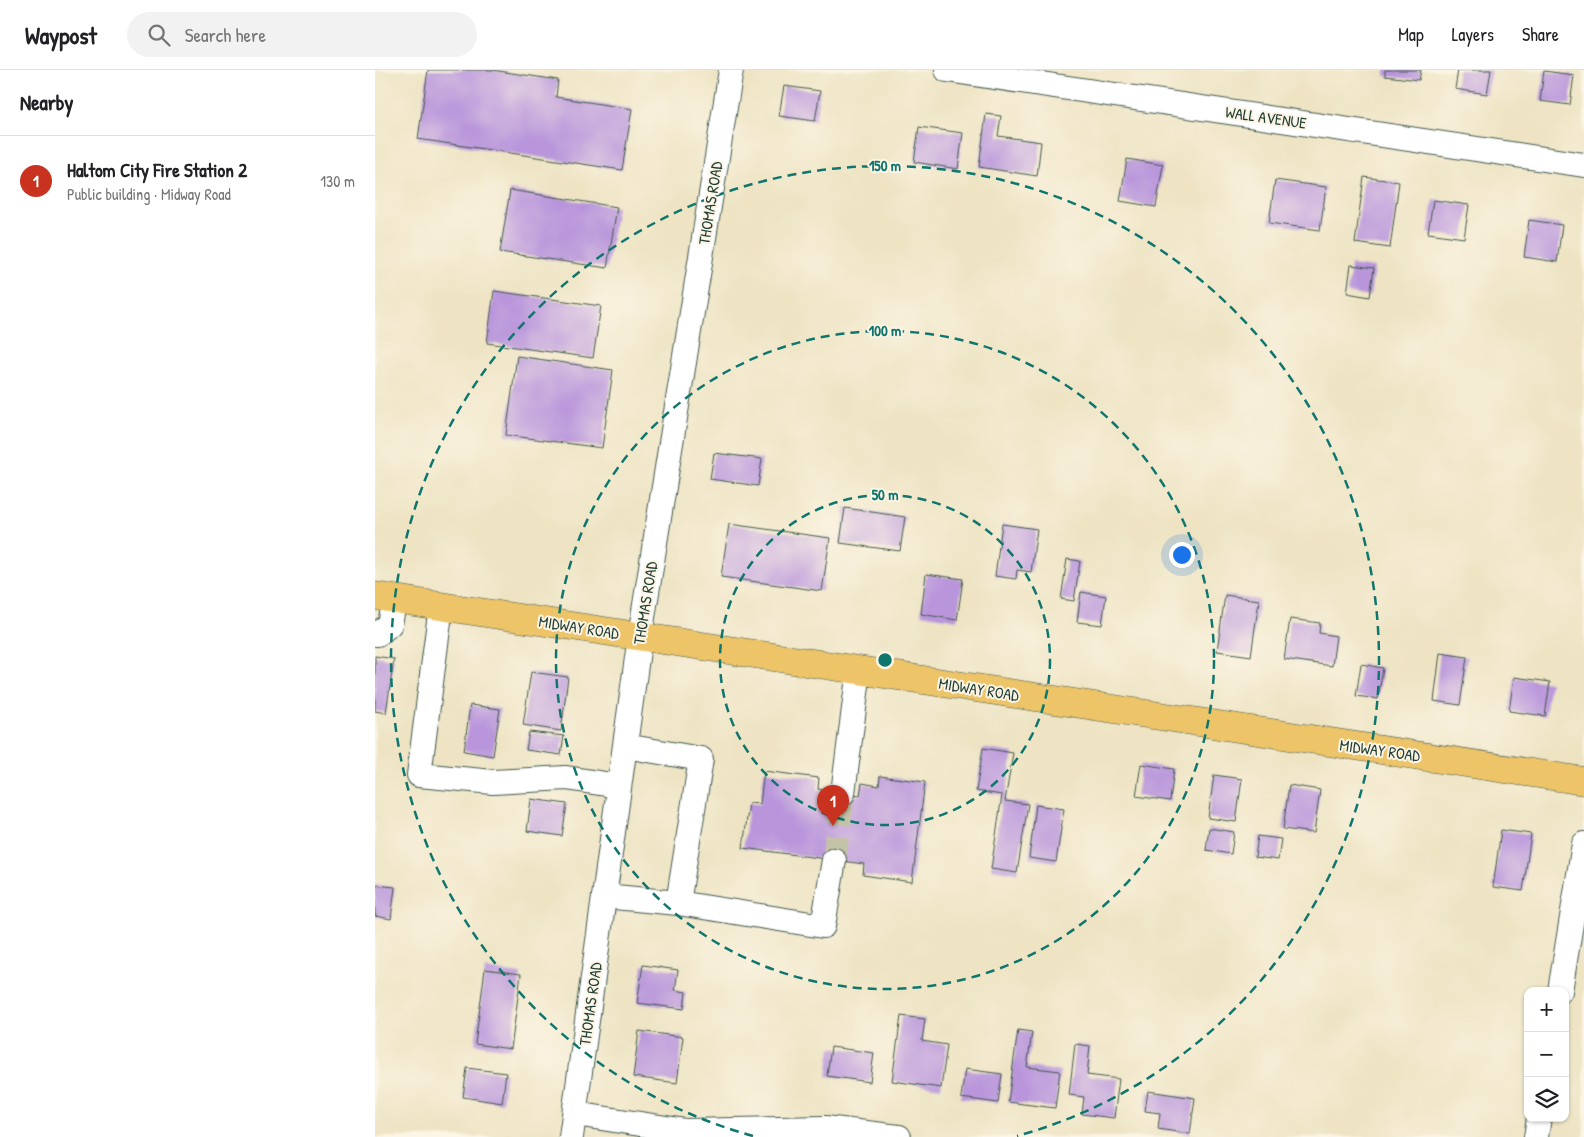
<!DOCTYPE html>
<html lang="en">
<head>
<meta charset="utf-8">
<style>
	:root { --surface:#fff; --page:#f2f2f2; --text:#202124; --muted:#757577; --line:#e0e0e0; --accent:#c8321e }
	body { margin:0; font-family:"Patrick Hand",sans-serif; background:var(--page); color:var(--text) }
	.controls { position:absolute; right:15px; bottom:15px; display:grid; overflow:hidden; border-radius:10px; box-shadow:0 1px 4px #0004 }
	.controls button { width:45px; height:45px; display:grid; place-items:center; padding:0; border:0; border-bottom:1px solid var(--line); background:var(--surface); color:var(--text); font:25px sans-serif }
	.you { position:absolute; left:806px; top:484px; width:18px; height:18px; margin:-12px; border:4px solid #fff; border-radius:50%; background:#1a73e8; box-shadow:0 0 0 8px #1a73e833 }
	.badge { display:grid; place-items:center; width:32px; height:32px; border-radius:50%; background:var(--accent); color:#fff; font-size:16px; font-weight:700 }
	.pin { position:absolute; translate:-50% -41px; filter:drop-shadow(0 1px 2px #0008) }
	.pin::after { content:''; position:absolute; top:26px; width:18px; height:15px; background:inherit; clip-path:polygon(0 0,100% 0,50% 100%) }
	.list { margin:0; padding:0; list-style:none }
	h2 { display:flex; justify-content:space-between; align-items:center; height:65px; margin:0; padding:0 20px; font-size:21px }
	h2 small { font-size:16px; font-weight:400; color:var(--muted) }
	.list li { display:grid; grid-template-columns:32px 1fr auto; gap:15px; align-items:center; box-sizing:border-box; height:90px; padding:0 20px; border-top:1px solid var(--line) }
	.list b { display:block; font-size:19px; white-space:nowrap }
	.list p { margin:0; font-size:16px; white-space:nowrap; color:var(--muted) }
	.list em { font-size:16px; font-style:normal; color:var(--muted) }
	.icon { flex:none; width:28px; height:28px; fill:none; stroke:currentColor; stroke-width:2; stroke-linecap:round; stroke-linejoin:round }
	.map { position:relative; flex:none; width:1209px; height:1067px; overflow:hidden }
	header { display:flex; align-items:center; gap:30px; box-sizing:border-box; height:70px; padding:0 25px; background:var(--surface); border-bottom:1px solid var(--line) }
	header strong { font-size:24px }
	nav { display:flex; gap:28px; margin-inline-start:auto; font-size:18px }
	.search { width:350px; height:45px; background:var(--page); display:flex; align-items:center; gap:12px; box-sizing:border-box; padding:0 18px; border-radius:28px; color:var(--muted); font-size:19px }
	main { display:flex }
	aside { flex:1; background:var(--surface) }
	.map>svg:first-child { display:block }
	.building { fill:#b996db }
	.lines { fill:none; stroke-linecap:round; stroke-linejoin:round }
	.minor-tunnel { stroke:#c5c3a7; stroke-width:24; stroke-dasharray:24 12; stroke-linecap:butt }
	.minor-casing { stroke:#3e564a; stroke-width:26 }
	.major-casing { stroke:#3e564a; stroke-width:29 }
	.minor { stroke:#fff; stroke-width:24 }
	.major { stroke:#eec469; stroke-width:28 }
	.ring { fill:none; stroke:#0f766e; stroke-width:2.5; stroke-dasharray:9 6 }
	.labels { text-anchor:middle; stroke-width:4; stroke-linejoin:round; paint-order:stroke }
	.street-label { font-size:16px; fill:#1f3d34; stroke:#fcf5e5 }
	.centre { fill:#0f766e; stroke:#fcf5e5; stroke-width:2.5 }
	.ring-label { font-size:15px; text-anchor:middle; font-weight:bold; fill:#0f766e; stroke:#fcf5e5; stroke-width:4; stroke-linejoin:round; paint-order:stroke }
</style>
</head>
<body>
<header>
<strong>Waypost</strong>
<div class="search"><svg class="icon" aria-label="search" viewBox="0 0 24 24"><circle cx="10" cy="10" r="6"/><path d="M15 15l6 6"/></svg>Search here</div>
<nav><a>Map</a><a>Layers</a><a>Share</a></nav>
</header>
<main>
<aside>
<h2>Nearby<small></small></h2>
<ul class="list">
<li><span class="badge">1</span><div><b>Haltom City Fire Station 2</b><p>Public building · Midway Road</p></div><em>130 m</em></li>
</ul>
</aside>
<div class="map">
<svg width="1209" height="1067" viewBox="0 0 1209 1067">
	<rect width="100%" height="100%" fill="#fcf5e5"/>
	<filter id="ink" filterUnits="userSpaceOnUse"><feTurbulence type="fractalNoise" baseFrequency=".02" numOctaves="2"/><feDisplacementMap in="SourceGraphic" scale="10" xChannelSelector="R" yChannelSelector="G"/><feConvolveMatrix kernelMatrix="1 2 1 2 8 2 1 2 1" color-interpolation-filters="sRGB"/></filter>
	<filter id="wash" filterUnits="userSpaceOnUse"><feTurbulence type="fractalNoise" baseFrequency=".0096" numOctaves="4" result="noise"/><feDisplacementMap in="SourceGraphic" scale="20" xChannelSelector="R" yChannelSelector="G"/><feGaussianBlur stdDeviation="1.12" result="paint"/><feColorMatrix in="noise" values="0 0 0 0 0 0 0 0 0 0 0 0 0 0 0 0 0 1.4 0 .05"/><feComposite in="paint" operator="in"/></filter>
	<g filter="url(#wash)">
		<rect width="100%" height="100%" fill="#eee4c4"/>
		<g id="blocks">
			<path class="building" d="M53,0H117L183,10L181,27L257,39L247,100L43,69Z
				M1010,0H1046L1044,10L1010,6Z
				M1083,0H1116L1112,24L1080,19Z
				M1169,1L1199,5L1195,35L1165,31Z
				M409,16L445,21L440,51L404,46Z
				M611,44L626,46L623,66L666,72L662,106L604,97Z
				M544,57L588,63L583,99L539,92Z
				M752,89L788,95L781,137L745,131Z
				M989,107L1024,112L1015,178L980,173Z
				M900,110L951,117L945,160L894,153Z
				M135,120L242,137L232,198L125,182Z
				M1058,130L1094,135L1089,168L1053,163Z
				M1154,150L1187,155L1182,192L1149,187Z
				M976,195L999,198L995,227L972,223Z
				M119,221L226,236L218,288L112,273Z
				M142,286L238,300L227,378L131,365Z
				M339,383L387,389L383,416L335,409Z
				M470,438L530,447L525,481L465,473Z
				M354,454L455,468L447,521L346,507Z
				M627,454L662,459L656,502L642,500L641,509L620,506Z
				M692,489L705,491L699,531L686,529Z
				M551,504L588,509L582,550L546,544Z
				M706,522L731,526L727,555L702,552Z
				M850,525L884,530L876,586L842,581Z
				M915,549L945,553L944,563L961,566L957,596L909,589Z
				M1065,583L1092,587L1085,635L1059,631Z
				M0,586L19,589L11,643L0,641Z
				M986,594L1008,598L1003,629L981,626Z
				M156,602L193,607L186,661L148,655Z
				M1139,607L1175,612L1170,646L1134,641Z
				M95,635L125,639L118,686L89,681Z
				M154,662L189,666L186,685L151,680Z
				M608,678L638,683L630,731L653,734L642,803L616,799L627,725L601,721Z
				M766,694L799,699L795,731L761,726Z
				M389,701L444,708L443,719L485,725L487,713L504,716L505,706L550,712L537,812L488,805L489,794L368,778L374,733L385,734Z
				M839,705L867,709L861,752L833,748Z
				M914,715L945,720L939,763L908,759Z
				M156,729L192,734L187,766L152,761Z
				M661,735L689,739L681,792L654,788Z
				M834,758L859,762L856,784L831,780Z
				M1126,760L1156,764L1148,821L1118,817Z
				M883,766L906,769L903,790L880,787Z
				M0,815L20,817L16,849L0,846Z
				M268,895L303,900L300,920L311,922L309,939L262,933Z
				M110,899L146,904L136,979L100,974Z
				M526,946L550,949L547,971L572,975L566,1018L517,1011Z
				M643,960L657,962L652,997L685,1001L680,1038L633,1032Z
				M264,961L308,967L302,1013L258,1007Z
				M700,974L715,976L712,1005L744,1009L739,1048L707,1044L709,1027L694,1025Z
				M456,977L499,983L495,1012L452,1006Z
				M92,998L131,1003L127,1033L88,1027Z
				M590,999L627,1004L623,1033L586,1028Z
				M773,1021L820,1028L815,1064L783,1059L785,1043L770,1041Z"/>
		</g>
	</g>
	<g filter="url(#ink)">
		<use href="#blocks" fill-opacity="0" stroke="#3e564a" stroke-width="1"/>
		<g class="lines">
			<path class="minor-tunnel" d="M459,790L468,723"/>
			<g class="minor-casing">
				<path id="minor" d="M572,0L1209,95
					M66,536L44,705L118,712L191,708L244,716
					M0,564H3L15,554L20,529
					M468,723L484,600
					M229,826L303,833L326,689L250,676
					M303,833L448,856L459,790
					M1185,921L1209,774
					M200,1044L311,1061L450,1058L524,1067
					M196,1067L265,566L356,0
					M1161,1067L1164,1048"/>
			</g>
			<g class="major-casing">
				<path id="major" d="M0,526L1209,711"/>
			</g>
			<use href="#minor" class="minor"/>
			<use href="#major" class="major"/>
		</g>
	</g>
	<g class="ring">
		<circle cx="510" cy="590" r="165"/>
		<circle cx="510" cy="590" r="329"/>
		<path d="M378 1066A494 494 0 1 1 642 1066"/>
	</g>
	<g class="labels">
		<g class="street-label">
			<text transform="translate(891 47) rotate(8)" y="6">WALL AVENUE</text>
			<text transform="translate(335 133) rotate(-81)" y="6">THOMAS ROAD</text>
			<text transform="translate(270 533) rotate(-81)" y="6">THOMAS ROAD</text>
			<text transform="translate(204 557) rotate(9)" y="6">MIDWAY ROAD</text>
			<text transform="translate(604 619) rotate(9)" y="6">MIDWAY ROAD</text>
			<text transform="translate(1005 680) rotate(8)" y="6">MIDWAY ROAD</text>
			<text transform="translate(215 934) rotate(-82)" y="6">THOMAS ROAD</text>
		</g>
	</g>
	<circle cx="510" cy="590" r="8" class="centre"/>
	<g class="ring-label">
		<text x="510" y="101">150 m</text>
		<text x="510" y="266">100 m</text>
		<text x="510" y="430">50 m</text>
	</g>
</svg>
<div class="controls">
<button>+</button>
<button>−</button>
<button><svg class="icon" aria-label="layers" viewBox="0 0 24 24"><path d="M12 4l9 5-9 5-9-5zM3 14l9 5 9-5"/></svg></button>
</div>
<div class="you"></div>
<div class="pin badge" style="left:458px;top:756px">1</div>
</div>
</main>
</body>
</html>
